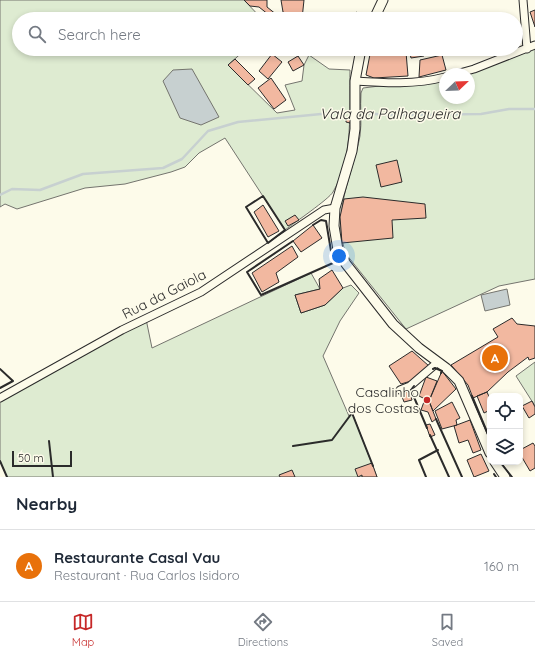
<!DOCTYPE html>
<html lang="en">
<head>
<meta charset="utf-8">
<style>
	:root { --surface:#fff; --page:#f6f6f7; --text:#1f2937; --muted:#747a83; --line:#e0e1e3; --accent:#c62828 }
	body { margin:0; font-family:Quicksand,sans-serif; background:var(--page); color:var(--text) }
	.controls { position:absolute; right:12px; bottom:12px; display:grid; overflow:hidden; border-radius:8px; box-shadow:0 2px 6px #0003 }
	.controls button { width:36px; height:36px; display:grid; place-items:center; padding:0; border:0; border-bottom:1px solid var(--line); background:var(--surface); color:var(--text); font:20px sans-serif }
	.compass { position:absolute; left:439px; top:68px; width:36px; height:36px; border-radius:50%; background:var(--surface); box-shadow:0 2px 6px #0003; rotate:67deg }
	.scale { position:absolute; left:12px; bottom:10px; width:60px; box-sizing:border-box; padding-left:4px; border:2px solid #2b2b2b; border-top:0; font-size:11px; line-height:14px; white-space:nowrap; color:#2b2b2b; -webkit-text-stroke:3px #fdfbea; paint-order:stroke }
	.you { position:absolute; left:339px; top:256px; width:14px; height:14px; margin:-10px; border:3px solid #fff; border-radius:50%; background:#1a73e8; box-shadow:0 0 0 6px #1a73e833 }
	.badge { display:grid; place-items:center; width:26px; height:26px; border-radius:50%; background:var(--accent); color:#fff; font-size:13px; font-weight:700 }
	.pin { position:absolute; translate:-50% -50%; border:2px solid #fff; box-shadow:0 1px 4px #0006 }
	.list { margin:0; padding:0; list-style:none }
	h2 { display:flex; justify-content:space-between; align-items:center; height:52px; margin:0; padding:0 16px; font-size:17px }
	h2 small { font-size:13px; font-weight:400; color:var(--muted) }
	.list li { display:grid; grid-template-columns:26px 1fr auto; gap:12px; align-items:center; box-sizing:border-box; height:72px; padding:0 16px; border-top:1px solid var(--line) }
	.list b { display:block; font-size:15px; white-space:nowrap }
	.list p { margin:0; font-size:13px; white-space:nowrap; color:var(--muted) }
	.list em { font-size:13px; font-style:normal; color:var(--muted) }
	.icon { flex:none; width:22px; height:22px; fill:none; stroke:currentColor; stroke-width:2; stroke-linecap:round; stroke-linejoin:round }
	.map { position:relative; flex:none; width:535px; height:477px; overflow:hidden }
	.search { position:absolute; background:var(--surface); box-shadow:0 2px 6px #0003; left:12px; right:12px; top:12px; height:44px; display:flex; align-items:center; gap:10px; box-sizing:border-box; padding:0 14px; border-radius:22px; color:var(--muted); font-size:15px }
	.sheet { height:124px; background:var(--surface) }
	nav { display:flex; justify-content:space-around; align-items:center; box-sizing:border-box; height:56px; border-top:1px solid var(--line); background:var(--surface); font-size:11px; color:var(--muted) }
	nav a { display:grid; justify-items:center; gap:2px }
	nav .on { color:var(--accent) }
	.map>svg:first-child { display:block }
	.green { fill:#deebd1; stroke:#74746e }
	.water { fill:#c7d0d0; stroke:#74746e }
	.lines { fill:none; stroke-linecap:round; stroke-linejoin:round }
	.stream { stroke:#c7d0d0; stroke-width:2.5 }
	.building { fill:#f2b8a0; stroke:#2b2b2b }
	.minor-casing { stroke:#2b2b2b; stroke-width:9 }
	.tertiary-casing { stroke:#2b2b2b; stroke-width:11 }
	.minor { stroke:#fdfbea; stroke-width:7 }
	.tertiary { stroke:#fdfbea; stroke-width:9 }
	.wall { stroke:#2b2b2b; stroke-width:2 }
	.poi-dot { fill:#c62828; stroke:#fdfbea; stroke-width:1.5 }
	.labels { text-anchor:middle; stroke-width:3; stroke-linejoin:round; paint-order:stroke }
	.street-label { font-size:14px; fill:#2b2b2b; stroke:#fdfbea }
	.poi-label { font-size:14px; fill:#2b2b2b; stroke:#fdfbea; text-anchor:end }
	.water-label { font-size:15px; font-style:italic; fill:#2b2b2b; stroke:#fdfbea }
</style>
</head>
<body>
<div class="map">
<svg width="535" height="477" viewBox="0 0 535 477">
	<rect width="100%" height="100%" fill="#fdfbea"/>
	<path class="green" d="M0,0H244L262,19H19V49H246L228,65L277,113L295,110L285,85L302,81L304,65L309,55L329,69L350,70C349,110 354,156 333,192C329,199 294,223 285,230L225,138L199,153L185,167L171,172L125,184L85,188L17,209L5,204L0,207Z
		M535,46V279L499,286L406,329L346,254C331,213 352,177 360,136C362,122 360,107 361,93L363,88L445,78V98H469V74Z
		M311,273L320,289L295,295L301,313L325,305L343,288L351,285L359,293L340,321L323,356L349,416L352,413L353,415L377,477H7L0,461V398L146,319L152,348Z
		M535,362V406L516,376Z"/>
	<path class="water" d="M192,69L219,117L201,125L180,118L163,81L173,70Z
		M507,289L510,305L485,311L481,295Z"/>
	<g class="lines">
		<path class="stream" d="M358,113L392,115L481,114L509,109H535
			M0,195L12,189L40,190L83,174L163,168L182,159L208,131L238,122L342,112H353"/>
	</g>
	<path class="building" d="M244,0H267V7L282,19H274L259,7L250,6Z
		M281,0H304L302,19H295L283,12Z
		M535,10V27L530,12Z
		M357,12L361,19H344Z
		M407,18H421V19H407Z
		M371,49L406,52L408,76L374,78L366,75Z
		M409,49H429L424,50V56L411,58Z
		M272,54L282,62L268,79L259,71Z
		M442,55L446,70L419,77L420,60Z
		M298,56L304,65L293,71L288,62Z
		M235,59L255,79L248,85L228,65Z
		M271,78L286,100L274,109L258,88Z
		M346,118L351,119L350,123L346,122Z
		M397,160L402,182L381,187L376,165Z
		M363,197L425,204L426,218L392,220L393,238L342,243L340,217L344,199Z
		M263,205L279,231L268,237L254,212Z
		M295,215L299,220L288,226L285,221Z
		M313,225L322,238L301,252L293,241Z
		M292,246L298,257L276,273L279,282L262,292L252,273Z
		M332,270L343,288L325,305L301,313L295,295L320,289L319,279Z
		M512,318L517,324L535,326V358L529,360L528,357L508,372L487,392L473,398L468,385L451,365L498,337L493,329Z
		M412,351L429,366L411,381L401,384L389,366Z
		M442,371L456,389L433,411L429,401Z
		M426,377L437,381L429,401L436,419L432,422L428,412L421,410L425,399L419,396Z
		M409,390L412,400L404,402L401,394Z
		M487,392L490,399V410L484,413L477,396Z
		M532,401L535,407V414L529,418L522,406Z
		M452,402L460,418L456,420L457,425L442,429L435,411Z
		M470,420L481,450L473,453L468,440L459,443L454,426Z
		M430,424L435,435L430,437L426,425Z
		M533,443L535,446V468L530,471L520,454V450Z
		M481,454L489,471L474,477L467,460Z
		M372,463L377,477H362V475L358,477L355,469Z
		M292,470L295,477H280L279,475Z"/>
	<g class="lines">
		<g class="minor-casing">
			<path id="minor" d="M523,0L527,49
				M456,74L474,69L535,45
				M355,81C385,83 415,85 445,77
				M400,390L410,386L438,362
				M0,398L122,330L201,292L324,210L335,208"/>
		</g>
		<g class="tertiary-casing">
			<path id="tertiary" d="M374,19L383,0
				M361,49L355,81V129L352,151L335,208L334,226L338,250L346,264L393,324L419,348L446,368L459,381L490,453
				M495,462L505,477"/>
		</g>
		<use href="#minor" class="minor"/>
		<use href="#tertiary" class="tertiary"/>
		<path class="wall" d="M263,196L285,230L268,243L246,207Z
			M293,241L247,272L261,295L333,263L326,221L321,220L313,225
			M0,369L13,381L0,388
			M433,369L435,368L442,371L441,373
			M414,386L411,390L427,428
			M472,396L490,439
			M436,419L462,477
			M430,435L449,477
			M49,441L53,477
			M293,446L332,440L352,413L373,466
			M0,461L7,477
			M500,462L512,477
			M494,474L496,477
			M426,477L419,460L438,450"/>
	</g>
	<circle class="poi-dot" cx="427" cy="400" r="4"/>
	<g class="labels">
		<g class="street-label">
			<text transform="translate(164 294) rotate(-27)" y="5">Rua da Gaiola</text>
		</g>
		<g class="poi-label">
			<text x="419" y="397">Casalinho<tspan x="419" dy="16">dos Costas</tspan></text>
		</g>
		<g class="water-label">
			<text x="390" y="119">Vala da Palhagueira</text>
		</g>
	</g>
</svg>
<div class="controls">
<button><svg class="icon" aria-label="locate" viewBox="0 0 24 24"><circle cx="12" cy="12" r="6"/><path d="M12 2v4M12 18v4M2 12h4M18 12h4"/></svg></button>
<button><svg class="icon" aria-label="layers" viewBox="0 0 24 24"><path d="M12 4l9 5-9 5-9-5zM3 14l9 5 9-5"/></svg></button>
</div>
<svg class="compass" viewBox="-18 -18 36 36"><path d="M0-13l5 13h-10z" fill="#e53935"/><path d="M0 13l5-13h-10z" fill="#747a83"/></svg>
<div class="scale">50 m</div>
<div class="you"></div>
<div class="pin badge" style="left:495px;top:358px;background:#e8710a">A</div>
<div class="search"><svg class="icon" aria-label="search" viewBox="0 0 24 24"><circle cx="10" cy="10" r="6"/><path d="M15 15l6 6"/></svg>Search here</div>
</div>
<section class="sheet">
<h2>Nearby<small></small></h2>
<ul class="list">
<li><span class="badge" style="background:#e8710a">A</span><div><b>Restaurante Casal Vau</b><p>Restaurant · Rua Carlos Isidoro</p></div><em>160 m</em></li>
</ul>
</section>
<nav>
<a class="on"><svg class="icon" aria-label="map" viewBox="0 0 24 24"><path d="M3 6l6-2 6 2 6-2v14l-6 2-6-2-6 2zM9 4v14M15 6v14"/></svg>Map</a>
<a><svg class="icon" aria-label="directions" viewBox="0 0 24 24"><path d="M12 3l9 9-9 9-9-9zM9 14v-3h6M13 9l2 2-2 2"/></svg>Directions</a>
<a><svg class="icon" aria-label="saved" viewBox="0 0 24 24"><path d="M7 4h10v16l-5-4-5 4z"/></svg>Saved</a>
</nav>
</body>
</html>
